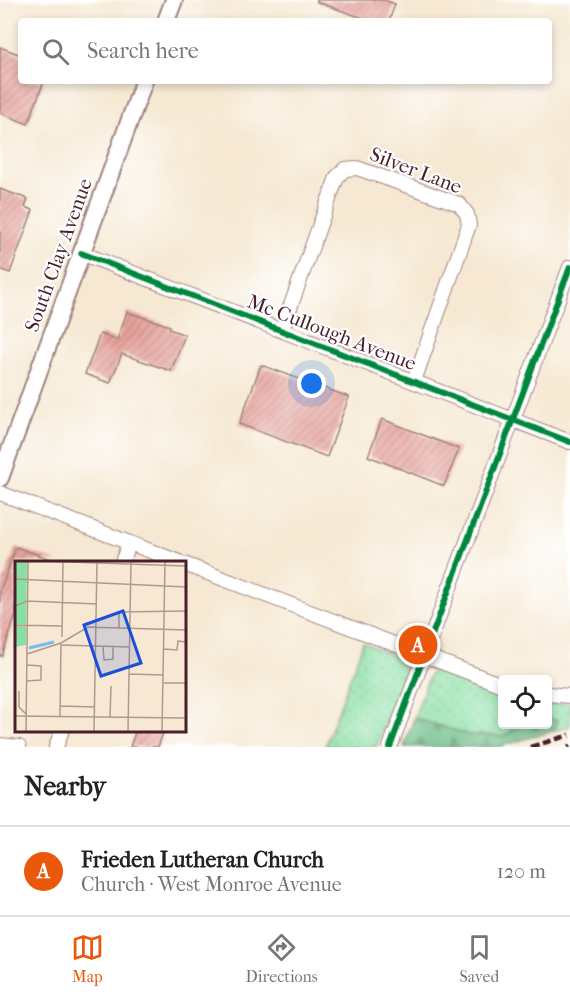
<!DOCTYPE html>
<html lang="en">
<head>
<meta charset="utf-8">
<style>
	:root { --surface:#fff; --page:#f6f6f6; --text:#222; --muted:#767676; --line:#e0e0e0; --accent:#ea580c }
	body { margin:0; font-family:"IM FELL French Canon",serif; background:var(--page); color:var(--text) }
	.controls { position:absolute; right:18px; bottom:18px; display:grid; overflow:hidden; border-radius:6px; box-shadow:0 3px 9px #0003 }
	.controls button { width:54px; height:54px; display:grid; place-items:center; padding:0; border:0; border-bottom:2px solid var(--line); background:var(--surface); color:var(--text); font:30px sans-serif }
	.you { position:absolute; left:312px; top:384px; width:21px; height:21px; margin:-15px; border:4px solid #fff; border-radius:50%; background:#1a73e8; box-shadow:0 0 0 9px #1a73e833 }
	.badge { display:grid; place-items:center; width:39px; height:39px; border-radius:50%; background:var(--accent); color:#fff; font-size:20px; font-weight:700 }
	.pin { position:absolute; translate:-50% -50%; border:3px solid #fff; box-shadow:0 2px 6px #0006 }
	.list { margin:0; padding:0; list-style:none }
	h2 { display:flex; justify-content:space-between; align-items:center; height:78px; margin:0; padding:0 24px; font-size:26px }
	h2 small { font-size:20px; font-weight:400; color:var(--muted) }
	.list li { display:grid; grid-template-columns:39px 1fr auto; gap:18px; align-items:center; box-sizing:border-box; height:90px; padding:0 24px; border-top:2px solid var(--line) }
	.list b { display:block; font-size:22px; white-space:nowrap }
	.list p { margin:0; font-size:20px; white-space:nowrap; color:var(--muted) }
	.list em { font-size:20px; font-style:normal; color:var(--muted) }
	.icon { flex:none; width:33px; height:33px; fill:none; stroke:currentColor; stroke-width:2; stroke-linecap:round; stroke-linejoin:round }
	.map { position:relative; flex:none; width:570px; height:747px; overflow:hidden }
	.search { position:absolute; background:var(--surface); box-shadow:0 3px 9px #0003; left:18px; right:18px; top:18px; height:66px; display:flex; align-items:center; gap:15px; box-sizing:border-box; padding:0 21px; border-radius:6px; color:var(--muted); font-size:22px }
	.sheet { height:168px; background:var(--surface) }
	nav { display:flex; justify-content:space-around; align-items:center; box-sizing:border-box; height:84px; border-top:2px solid var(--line); background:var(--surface); font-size:16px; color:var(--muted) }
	nav a { display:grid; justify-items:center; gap:3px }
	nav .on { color:var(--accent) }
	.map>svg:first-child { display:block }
	.grass { fill:url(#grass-dots); stroke:#697f67; stroke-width:1.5 }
	.forest { fill:url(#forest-firs); stroke:#5c6e5a; stroke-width:1.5 }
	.building { fill:url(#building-hatch) }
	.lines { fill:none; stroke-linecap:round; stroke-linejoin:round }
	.minor-casing { stroke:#a0847e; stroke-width:16 }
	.tertiary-casing { stroke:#a0847e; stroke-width:20 }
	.minor { stroke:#fff; stroke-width:14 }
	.tertiary { stroke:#fff; stroke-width:16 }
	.rail { stroke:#4a1f2b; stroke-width:4.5; stroke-dasharray:9 4.5; stroke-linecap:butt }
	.cycleway-casing { stroke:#fff; stroke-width:10 }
	.cycleway { stroke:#00873e; stroke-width:6 }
	.labels { text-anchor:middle; stroke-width:4.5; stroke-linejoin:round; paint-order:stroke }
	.street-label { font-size:20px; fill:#4a1f2b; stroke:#fff }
	.inset-river { fill:none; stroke:#75bded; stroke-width:3 }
	.inset-road { fill:none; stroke:#b1988f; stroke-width:1.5 }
	.view { fill:#1d4ed8; fill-opacity:0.15; stroke:#1d4ed8; stroke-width:3 }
	.inset-edge { fill:none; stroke:#4a1f2b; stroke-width:3 }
</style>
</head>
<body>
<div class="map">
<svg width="570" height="747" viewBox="0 0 570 747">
	<defs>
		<pattern id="grass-dots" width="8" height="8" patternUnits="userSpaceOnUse" patternTransform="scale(1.5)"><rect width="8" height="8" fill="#88dfa3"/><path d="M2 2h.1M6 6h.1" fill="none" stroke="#77bf8c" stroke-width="1.8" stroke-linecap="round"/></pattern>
		<pattern id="forest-firs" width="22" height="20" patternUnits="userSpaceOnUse" patternTransform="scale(1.5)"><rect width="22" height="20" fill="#6ebe89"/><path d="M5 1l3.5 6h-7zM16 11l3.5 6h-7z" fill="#5c9a70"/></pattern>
		<pattern id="building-hatch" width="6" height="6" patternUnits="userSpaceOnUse" patternTransform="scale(1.5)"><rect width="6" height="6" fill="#e7a39c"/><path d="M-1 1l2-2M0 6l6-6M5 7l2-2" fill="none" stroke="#bd847f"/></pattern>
	</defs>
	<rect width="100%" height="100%" fill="#fff"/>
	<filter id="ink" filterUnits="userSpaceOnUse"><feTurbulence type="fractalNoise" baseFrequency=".0167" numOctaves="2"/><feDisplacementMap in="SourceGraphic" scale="12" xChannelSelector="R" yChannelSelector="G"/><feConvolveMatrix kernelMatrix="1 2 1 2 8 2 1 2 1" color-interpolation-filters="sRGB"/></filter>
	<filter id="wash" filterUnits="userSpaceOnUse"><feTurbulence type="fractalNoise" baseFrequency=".008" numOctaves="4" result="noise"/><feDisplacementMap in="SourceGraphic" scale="24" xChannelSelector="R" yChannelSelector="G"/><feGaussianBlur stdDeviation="1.35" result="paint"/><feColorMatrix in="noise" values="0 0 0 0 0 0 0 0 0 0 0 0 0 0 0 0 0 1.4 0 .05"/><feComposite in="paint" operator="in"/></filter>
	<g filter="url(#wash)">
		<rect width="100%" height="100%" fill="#f6e8d2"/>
		<path class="grass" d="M363,643L401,659L405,665L404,671L376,747H325Z
			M433,671H439L502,695V724L522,725L504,736L469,735L414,718L430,674Z
			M570,703V726L553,731L557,721L548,718V705Z"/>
		<path class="forest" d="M414,718L469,735L504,736L522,725L548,724V718L557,721L553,731L497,747H404Z"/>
		<g id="blocks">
			<path class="building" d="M317,0H384L395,4L389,21H371L317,2Z
				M0,47L21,55V81H44L28,124L0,113Z
				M0,189L28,199L25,207L33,210L10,273L0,269Z
				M127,312L170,326L169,329L185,335L171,371L122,354L110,383L85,374L100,334L117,340Z
				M261,365L349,397L327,457L239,424Z
				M382,419L459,449L444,486L368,456Z
				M16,547L56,561L16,562V615L2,656H0V591Z
				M136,730H164L158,747H130Z"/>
		</g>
	</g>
	<g filter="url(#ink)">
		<use href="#blocks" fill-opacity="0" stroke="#a0847e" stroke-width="1.5"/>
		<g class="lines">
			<g class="minor-casing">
				<path id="minor" d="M81,253L570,442
					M282,330L337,177L345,169L357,168L459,204L467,214L469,225L414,381
					M0,493L179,562
					M122,562L129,544
					M184,564L502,685
					M548,694L570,696
					M0,745L19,747
					M56,747L62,730
					M390,747L570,267"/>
			</g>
			<g class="tertiary-casing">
				<path id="tertiary" d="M166,21L174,0
					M0,478L144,81"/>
			</g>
			<use href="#minor" class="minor"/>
			<use href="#tertiary" class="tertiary"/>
			<path class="rail" d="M530,747L570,735
				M568,747L570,746"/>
			<g class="cycleway-casing">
				<path id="cycleway" d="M81,253L570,442
					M390,747L570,267"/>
			</g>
			<use href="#cycleway" class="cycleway"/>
		</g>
	</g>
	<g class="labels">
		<g class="street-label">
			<text transform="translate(416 170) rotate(21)" y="7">Silver Lane</text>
			<text transform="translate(58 255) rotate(-70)" y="7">South Clay Avenue</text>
			<text transform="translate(332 332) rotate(21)" y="7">Mc Cullough Avenue</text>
		</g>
	</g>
	<g transform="translate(15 561)">
		<rect width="171" height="171" fill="#f6e8d2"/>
		<path d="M0,65H11V84L0,86Z" fill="#88dfa3"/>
		<path d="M0,0H12L11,63H0Z" fill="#88dfa3"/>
		<path class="inset-river" d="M14,87L39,81"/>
		<path class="inset-road" d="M25,0L171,5M0,18L171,26M0,45L12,40L82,43M0,64L47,65M104,67V51L171,50M47,76L48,0M47,84L114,86M88,85L89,99L98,98V86M149,88L162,89L163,80L171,81M12,93L46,82L73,66L171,69M114,113L148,114M11,120L26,119V105L12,104M148,122H171M4,130V146L11,153M45,145L79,146M0,155L171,157M45,155L46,82M95,156L96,125M11,171L13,0M79,171L82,0M113,171L116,0M147,171L150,0"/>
		<path class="view" d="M108,50L126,102L86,115L69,64Z"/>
		<rect width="171" height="171" class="inset-edge"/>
	</g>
</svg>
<div class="controls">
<button><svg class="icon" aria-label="locate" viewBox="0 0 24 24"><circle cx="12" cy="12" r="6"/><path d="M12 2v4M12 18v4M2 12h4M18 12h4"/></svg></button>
</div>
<div class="you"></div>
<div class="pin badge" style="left:418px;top:645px">A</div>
<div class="search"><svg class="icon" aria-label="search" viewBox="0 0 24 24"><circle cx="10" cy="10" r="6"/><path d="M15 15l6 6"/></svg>Search here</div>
</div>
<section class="sheet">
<h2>Nearby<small></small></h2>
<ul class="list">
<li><span class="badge">A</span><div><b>Frieden Lutheran Church</b><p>Church · West Monroe Avenue</p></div><em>120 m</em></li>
</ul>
</section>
<nav>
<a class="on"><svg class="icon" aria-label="map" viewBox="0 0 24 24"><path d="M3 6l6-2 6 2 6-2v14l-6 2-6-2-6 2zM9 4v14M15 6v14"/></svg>Map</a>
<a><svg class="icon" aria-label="directions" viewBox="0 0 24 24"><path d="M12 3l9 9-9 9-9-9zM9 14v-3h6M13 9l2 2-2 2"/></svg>Directions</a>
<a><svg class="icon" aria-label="saved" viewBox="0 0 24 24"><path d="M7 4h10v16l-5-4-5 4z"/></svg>Saved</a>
</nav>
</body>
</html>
